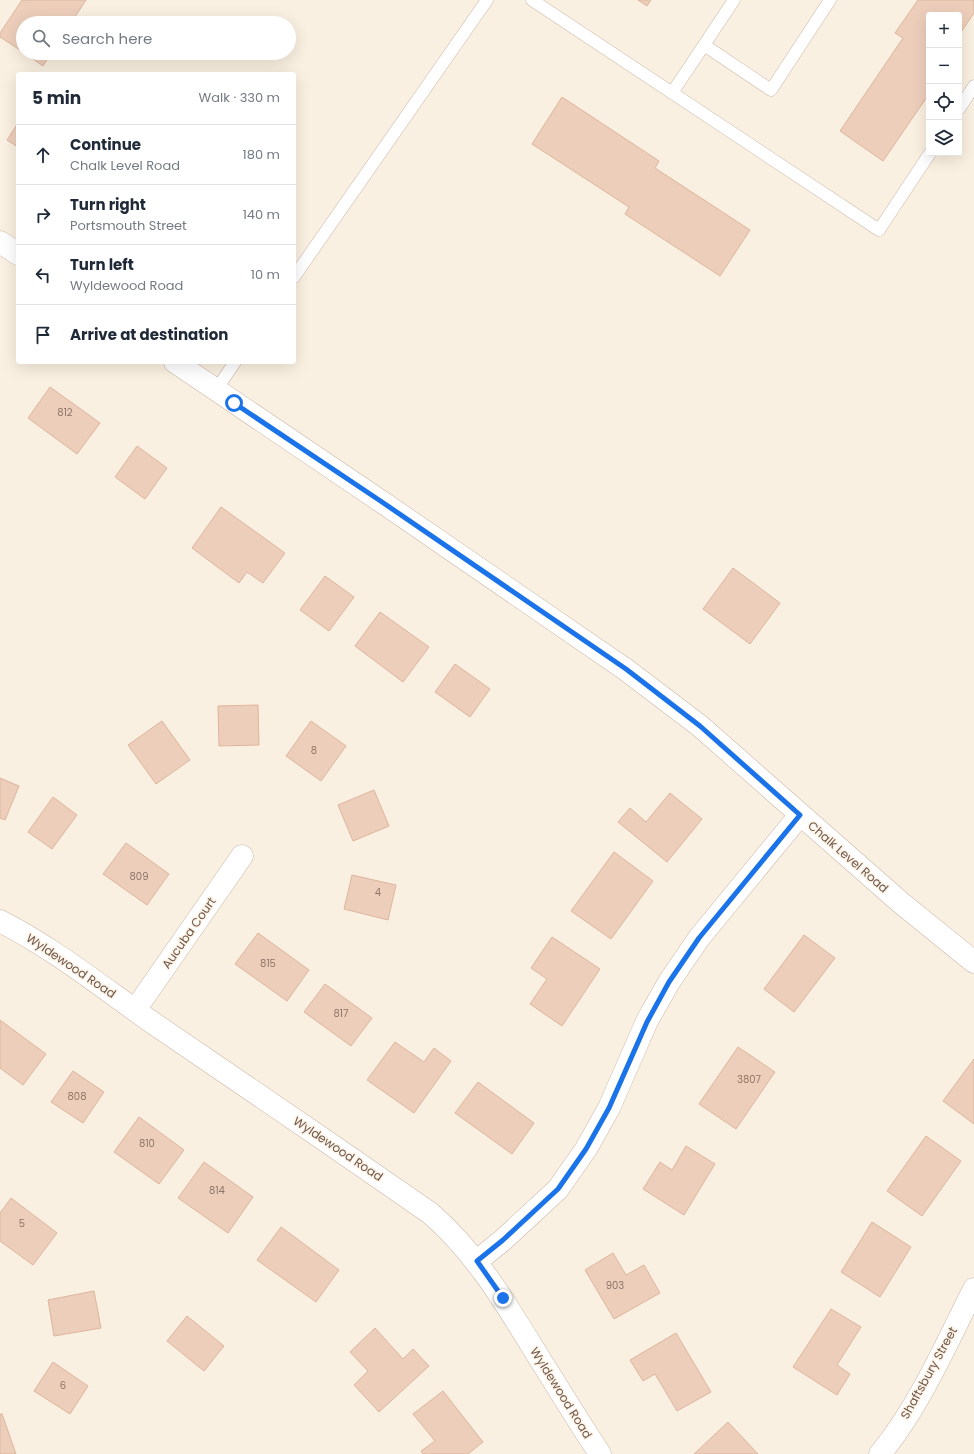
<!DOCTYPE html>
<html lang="en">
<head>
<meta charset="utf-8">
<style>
	:root { --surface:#fff; --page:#f6f6f7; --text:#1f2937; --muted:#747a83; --line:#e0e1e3 }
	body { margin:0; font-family:Poppins,sans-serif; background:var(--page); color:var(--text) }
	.controls { position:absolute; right:12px; top:12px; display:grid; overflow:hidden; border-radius:4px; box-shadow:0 4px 16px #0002 }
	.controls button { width:36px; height:36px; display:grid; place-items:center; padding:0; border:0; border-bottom:1px solid var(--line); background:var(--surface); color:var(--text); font:20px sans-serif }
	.stop { position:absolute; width:12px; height:12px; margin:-9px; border:3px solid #1a73e8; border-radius:50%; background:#fff }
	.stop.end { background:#1a73e8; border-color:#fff; box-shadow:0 1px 4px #0008 }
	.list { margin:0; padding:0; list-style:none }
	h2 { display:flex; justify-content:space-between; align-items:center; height:52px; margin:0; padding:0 16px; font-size:17px }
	h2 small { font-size:13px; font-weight:400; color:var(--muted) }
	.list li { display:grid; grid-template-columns:26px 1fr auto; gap:12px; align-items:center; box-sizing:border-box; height:60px; padding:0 16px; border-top:1px solid var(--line) }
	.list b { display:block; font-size:15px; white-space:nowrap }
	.list p { margin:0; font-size:13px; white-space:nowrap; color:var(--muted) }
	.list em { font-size:13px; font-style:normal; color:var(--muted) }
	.icon { flex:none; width:22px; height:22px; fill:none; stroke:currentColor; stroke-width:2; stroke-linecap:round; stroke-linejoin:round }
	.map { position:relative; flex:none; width:974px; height:1454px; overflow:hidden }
	.search { position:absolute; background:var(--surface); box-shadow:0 4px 16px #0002; left:16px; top:16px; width:280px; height:44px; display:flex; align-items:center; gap:10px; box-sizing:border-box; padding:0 14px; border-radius:22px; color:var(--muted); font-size:15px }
	.panel { position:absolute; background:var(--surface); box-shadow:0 4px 16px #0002; left:16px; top:72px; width:280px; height:292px; border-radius:4px }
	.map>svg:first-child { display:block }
	.building { fill:#edcebb; stroke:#deb59d }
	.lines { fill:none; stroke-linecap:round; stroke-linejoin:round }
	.lane-casing { stroke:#c9b7aa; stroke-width:13 }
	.street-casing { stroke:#c9b7aa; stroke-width:23 }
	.lane { stroke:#fff; stroke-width:12 }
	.street { stroke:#fff; stroke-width:22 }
	.route { stroke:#1a73e8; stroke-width:5 }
	.labels { text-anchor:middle; stroke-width:3; stroke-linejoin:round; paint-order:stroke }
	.number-label { font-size:10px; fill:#8e7567 }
	.street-label { font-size:12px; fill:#6e574b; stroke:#fdf4e7 }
</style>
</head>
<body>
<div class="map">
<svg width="974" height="1454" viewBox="0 0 974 1454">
	<rect width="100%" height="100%" fill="#faf0e1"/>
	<path class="building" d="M22,0H86L71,23H23V52L0,37V33Z
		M638,0H651L647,6Z
		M918,0H974V13L959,35V15H929V94L883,161L840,131L903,38L895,33Z
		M24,53H51L43,66Z
		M562,97L659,161L655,168L750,230L720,276L625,214L629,207L532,144Z
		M18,123V147L7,140Z
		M50,387L100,423L77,454L28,418Z
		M137,446L167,468L145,499L115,477Z
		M221,507L285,553L263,583L247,572L239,583L192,548Z
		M733,568L780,603L750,644L703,609Z
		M325,576L354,597L329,631L300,610Z
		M380,612L429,647L403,682L355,646Z
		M455,664L490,689L470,717L435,692Z
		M258,705L259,745L219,746L218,706Z
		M162,721L190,760L156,784L128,745Z
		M311,721L346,746L321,781L286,756Z
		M0,778L19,786L5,820L0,818Z
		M374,790L389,826L353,841L338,805Z
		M670,793L702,819L667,862L618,822L630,808L646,822Z
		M53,797L77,815L52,849L28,832Z
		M126,843L169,874L147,905L103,874Z
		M614,852L653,881L611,939L571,911Z
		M352,875L396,885L388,920L344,909Z
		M258,933L309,970L287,1001L235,964Z
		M804,935L835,958L794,1012L764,989Z
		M552,937L600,969L562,1026L530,1004L547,979L531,968Z
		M325,984L372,1018L351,1046L304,1012Z
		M0,1020L46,1054L23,1085L0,1068Z
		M395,1042L424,1062L434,1048L451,1061L414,1113L367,1080Z
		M738,1047L775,1072L736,1129L699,1104Z
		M974,1059V1124L943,1101Z
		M73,1071L104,1092L83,1123L51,1102Z
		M478,1082L534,1123L512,1154L455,1113Z
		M139,1117L184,1150L159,1184L114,1152Z
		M926,1136L961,1161L922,1216L887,1191Z
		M686,1146L715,1164L684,1215L643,1189L660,1162L672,1170Z
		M204,1162L253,1197L228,1233L178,1198Z
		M11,1198L57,1233L33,1265L0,1241V1213Z
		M872,1222L911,1247L880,1297L841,1272Z
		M281,1227L339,1270L316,1302L257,1260Z
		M613,1253L626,1275L644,1265L660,1293L614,1319L585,1270Z
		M94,1291L101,1328L54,1336L48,1300Z
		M831,1309L861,1327L837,1365L850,1374L837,1395L793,1367Z
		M187,1316L224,1346L204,1371L167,1341Z
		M375,1328L403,1359L413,1349L429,1366L379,1412L354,1385L368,1371L350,1352Z
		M676,1333L711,1392L677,1411L655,1374L643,1381L630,1360Z
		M53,1362L88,1386L70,1414L34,1391Z
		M443,1391L483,1442L468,1454H423L421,1451L435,1441L413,1414Z
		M0,1414H2L16,1454H0Z
		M728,1422L758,1454H694Z"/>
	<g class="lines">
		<g class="lane-casing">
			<path id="lane" d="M532,0L879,230L930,153
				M704,45L771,90L830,0
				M672,93L734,0
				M959,109L974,86
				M294,277L487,0
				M216,390L235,362"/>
		</g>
		<g class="street-casing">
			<path id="street" d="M0,242L18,254
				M175,362L382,502L625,669L700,726L900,902L974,962
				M0,921C55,949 103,988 153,1023C246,1086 338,1149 430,1213C474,1251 503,1299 533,1348C555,1383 577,1419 600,1454
				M135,1010L242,856
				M477,1261L503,1240L558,1189L586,1149L609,1108L647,1021L669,982L699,938L800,815
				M880,1454C919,1407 946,1344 974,1289"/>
		</g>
		<use href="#lane" class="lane"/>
		<use href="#street" class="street"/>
	</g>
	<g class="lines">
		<path class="route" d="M234,403L382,502L626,669L700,726L800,815L699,938L669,982L647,1022L609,1108L586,1149L558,1189L503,1240L477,1261L503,1298"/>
	</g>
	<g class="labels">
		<g class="number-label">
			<text x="65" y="416">812</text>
			<text x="314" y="754">8</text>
			<text x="139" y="880">809</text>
			<text x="378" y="896">4</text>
			<text x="268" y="967">815</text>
			<text x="341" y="1017">817</text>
			<text x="749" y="1083">3807</text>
			<text x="77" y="1100">808</text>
			<text x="147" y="1147">810</text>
			<text x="217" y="1194">814</text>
			<text x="22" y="1227">5</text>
			<text x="615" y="1289">903</text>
			<text x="63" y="1389">6</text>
		</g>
		<g class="street-label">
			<text transform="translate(848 857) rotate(41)" y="4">Chalk Level Road</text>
			<text transform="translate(189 933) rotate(-55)" y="4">Aucuba Court</text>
			<text transform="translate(71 966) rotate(34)" y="4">Wyldewood Road</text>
			<text transform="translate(338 1149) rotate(34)" y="4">Wyldewood Road</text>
			<text transform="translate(929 1373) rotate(-61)" y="4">Shaftsbury Street</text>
			<text transform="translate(561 1393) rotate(58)" y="4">Wyldewood Road</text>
		</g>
	</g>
</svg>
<div class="controls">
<button>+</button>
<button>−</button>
<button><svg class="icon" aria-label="locate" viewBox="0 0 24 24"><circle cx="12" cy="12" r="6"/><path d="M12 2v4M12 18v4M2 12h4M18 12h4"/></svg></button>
<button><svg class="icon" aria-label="layers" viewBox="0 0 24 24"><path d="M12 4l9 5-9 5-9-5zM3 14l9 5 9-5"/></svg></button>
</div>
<div class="stop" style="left:234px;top:403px"></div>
<div class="stop end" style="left:503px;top:1298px"></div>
<div class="search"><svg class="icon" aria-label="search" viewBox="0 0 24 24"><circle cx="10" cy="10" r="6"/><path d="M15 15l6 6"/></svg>Search here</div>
<section class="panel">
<h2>5 min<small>Walk · 330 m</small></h2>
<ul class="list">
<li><svg class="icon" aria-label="ahead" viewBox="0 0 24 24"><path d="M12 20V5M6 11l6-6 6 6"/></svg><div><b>Continue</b><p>Chalk Level Road</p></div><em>180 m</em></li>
<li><svg class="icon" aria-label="right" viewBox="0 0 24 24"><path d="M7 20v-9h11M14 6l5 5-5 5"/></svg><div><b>Turn right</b><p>Portsmouth Street</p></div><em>140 m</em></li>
<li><svg class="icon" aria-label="left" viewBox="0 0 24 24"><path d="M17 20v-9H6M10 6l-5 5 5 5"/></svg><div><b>Turn left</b><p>Wyldewood Road</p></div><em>10 m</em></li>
<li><svg class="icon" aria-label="arrive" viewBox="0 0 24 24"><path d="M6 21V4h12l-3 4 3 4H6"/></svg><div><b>Arrive at destination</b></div></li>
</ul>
</section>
</div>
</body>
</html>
